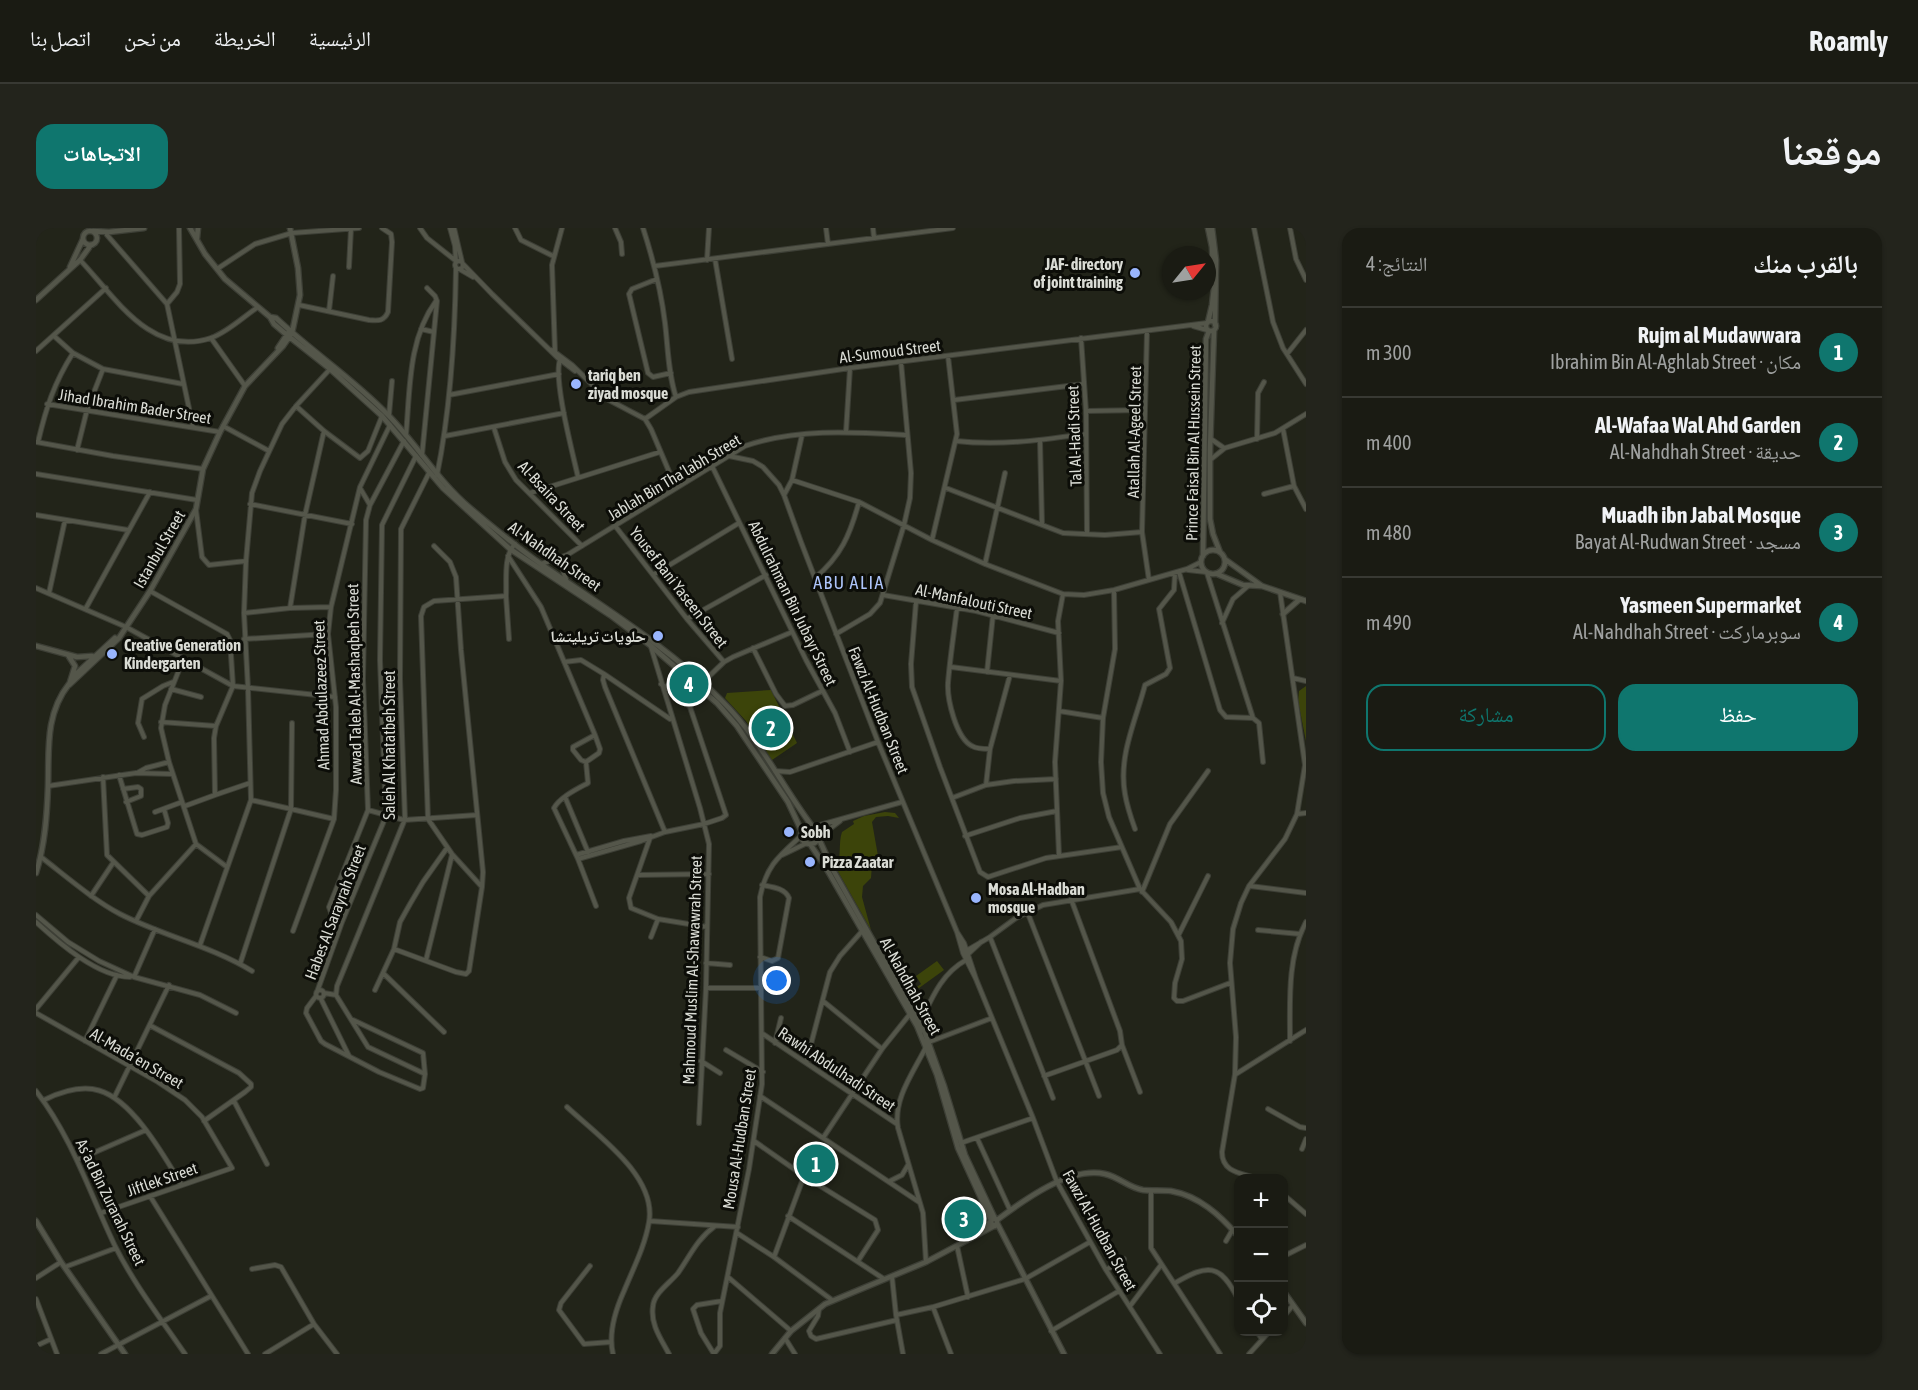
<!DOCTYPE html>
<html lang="ar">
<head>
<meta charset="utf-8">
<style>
	:root { --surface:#1a1b13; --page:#23241c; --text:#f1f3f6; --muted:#9fa1a0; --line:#383933; --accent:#0f766e }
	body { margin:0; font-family:"Asap Condensed","Noto Naskh Arabic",sans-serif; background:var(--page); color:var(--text); direction:rtl }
	.controls { position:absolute; right:18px; bottom:18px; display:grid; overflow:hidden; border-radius:12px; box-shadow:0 2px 4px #0004 }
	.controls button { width:54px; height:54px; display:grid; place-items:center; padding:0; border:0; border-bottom:2px solid var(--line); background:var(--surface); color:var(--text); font:30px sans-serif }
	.compass { position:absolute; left:1126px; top:18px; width:54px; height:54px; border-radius:50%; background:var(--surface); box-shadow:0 2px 4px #0004; rotate:60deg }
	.you { position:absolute; left:741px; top:753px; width:21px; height:21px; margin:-15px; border:4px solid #fff; border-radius:50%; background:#1a73e8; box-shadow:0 0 0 9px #1a73e833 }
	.badge { display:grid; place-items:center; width:39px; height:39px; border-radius:50%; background:var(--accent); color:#fff; font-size:20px; font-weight:700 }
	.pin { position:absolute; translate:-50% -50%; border:3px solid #fff; box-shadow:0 2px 6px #0006 }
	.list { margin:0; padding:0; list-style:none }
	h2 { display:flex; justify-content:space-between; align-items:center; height:78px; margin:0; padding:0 24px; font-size:26px }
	h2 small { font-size:20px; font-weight:400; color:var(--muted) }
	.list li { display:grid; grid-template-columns:39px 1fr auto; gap:18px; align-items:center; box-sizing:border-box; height:90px; padding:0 24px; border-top:2px solid var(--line) }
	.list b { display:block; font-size:22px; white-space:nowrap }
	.list p { margin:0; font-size:20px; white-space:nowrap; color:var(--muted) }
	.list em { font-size:20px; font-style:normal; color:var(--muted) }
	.actions { display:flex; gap:12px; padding:18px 24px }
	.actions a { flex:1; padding:14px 0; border:2px solid var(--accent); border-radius:18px; text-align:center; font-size:21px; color:var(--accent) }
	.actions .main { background:var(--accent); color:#fff }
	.icon { flex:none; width:33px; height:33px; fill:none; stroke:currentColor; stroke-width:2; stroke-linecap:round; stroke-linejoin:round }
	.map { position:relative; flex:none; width:1270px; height:1126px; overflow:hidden; direction:ltr; border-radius:18px }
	header { display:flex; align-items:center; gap:36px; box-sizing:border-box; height:84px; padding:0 30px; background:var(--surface); border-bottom:2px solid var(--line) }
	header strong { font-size:28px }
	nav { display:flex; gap:33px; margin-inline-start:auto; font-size:21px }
	.intro { display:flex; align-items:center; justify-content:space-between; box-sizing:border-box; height:144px; padding:0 36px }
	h1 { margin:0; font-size:42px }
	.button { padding:15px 27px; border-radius:18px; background:var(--accent); color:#fff; font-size:21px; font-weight:700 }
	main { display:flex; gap:36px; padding:0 36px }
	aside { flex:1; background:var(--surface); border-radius:18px; box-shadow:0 2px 4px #0004 }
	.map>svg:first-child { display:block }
	.green { fill:#3c440a }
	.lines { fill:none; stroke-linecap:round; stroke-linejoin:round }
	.street-casing { stroke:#3d3f36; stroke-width:6 }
	.secondary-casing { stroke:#3d3f36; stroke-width:7 }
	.street { stroke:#54564a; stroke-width:4 }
	.secondary { stroke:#54564a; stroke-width:4.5 }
	.poi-dot { fill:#99b5fd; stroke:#0c0d08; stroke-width:2 }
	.labels { text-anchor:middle; stroke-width:6; stroke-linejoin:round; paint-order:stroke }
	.poi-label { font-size:16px; font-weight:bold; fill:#dadcd5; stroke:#0c0d08; text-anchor:start }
	.street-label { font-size:16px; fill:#dadcd5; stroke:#0c0d08 }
	.neighbourhood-label { font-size:18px; letter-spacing:1.5px; fill:#aec5fb; stroke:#0c0d08 }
</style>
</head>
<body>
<header>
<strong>Roamly</strong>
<nav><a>الرئيسية</a><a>الخريطة</a><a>من نحن</a><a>اتصل بنا</a></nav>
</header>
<div class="intro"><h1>موقعنا</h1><a class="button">الاتجاهات</a></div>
<main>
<aside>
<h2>بالقرب منك<small>النتائج: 4</small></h2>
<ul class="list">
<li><span class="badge">1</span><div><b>Rujm al Mudawwara</b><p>مكان · Ibrahim Bin Al-Aghlab Street</p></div><em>300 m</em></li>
<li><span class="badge">2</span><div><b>Al-Wafaa Wal Ahd Garden</b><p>حديقة · Al-Nahdhah Street</p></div><em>400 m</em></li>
<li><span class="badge">3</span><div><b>Muadh ibn Jabal Mosque</b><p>مسجد · Bayat Al-Rudwan Street</p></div><em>480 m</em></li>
<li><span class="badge">4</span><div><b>Yasmeen Supermarket</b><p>سوبرماركت · Al-Nahdhah Street</p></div><em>490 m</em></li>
</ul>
<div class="actions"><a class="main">حفظ</a><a>مشاركة</a></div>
</aside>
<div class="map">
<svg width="1270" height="1126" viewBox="0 0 1270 1126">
	<rect width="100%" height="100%" fill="#222419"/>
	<path class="green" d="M1270,458V513L1262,473L1263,463Z
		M735,462L761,515L736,532L710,493L689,470L691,465Z
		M849,584L859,585L863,590L852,588L840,589L836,594L842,628L836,637L835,650L827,658L826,669L835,702L800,640C806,630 802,615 806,604L818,596L817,593L828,588Z
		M901,733L908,742L872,768L871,766L885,756L880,748Z"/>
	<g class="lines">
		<g class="street-casing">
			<path id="street" d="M384,0L391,10L420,33
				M414,0L419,18L420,35
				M418,0L426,34
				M479,0L485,12L517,28
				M579,0L585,14L586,26
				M607,0C617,31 625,62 629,95C632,119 632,145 640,169
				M790,0L792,16
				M837,0L838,10
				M1218,0L1237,94L1247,120L1270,156
				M1254,0L1260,31L1270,52
				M71,7L131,76L157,199
				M679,31L696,131
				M44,32C79,69 115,130 175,110C192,104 207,89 222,79
				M671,32L673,0
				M419 37a4 4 0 1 1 8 0a4 4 0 1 1-8 0Z
				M427,36L456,66L522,130L539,143
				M619,38L917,0
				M313,39L315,1
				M181,41L219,16L256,5L323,0
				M425,42L437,49
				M621,51L596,61L593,66L612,145L617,149L635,145
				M131,76L141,64L144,56L143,0
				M263,77L333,92C343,93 348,93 352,84L356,14L355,6L346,0
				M293,83L297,48
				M1157,98L1171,102
				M385,101L398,104
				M1111,103L1106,304L1113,352
				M18,108L37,125L67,141L147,156
				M175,110L209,158
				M1045,110L1050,183L1051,305
				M516,122L536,137L571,171L609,191L615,201L640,260
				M0,123L70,60
				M519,124L516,37L526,0
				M1251,126L1270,102
				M524,132C517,151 537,226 542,249
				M413,167L523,146
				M918,172L1048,156
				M11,176L184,204
				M260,178L288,203L324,230L332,223L346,188
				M1050,183L1108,182
				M353,187L356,153
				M609,191L640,169L653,164L814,140L1171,95
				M187,198L233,223
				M458,200L469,234L480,252L546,318
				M1247,201L1258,258L1270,281
				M810,204L814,140
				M370,207C374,162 372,111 400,73
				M409,208L528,185
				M1175,211L1188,220
				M1221,211L1222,165L1228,154
				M1004,212L1006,296
				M920,213C964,218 1005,212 1049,206
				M0,214L77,228L167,241
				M2,214C10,180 18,155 37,125
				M41,222L51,182L67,141
				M386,227L401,73L399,68L391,60
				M693,228L717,233L727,239L743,257L748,267L765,314L842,514L921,704L928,715L940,751
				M1174,232L1189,220L1239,205L1270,186
				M676,238L770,432L799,485L814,524
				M0,246L161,272
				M401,247C415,179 419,108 420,39
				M756,252L823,274L896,312L949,336L1027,366L1048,367L1078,362L1151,341L1165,334
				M324,260L334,277
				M910,260L1027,305L1069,307L1106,304
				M494,265L624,224
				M1228,266L1258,258
				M748,267L756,252L766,207
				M214,276L316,296
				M160,282L166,329L173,337L210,333
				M0,287L92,302
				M580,299L651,391L688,434
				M896,312L921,206L912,128
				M398,318L414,334L420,349L425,422L447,644L446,659
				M472,328L505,379L559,507L564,521L563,525L550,534L545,532L537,522V519L559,507
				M505,336L531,327L709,218C761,200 818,204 871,207
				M949,336L969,245
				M1152,342L1170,344
				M1143,344L1184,482L1190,489L1217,490L1223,495L1227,534
				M1171,345L1217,490
				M617,347L703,295
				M779,350C805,328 814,307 823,274
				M530,351C525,342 527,337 531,328
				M0,360L90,399L197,458L299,469
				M1078,362L1079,421L1067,490L1065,534L1067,565L1073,589L1104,661L1135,694L1145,713L1146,731L1139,755L1138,770L1141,773H1147L1194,755
				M114,363L191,406L194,412L197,458L180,498
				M13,365L29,292
				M847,367L940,383L1023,405
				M470,368L473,411
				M880,374L875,436L876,459L904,539L944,644L952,649L1010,630L1086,619
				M50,380L114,264
				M254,380L269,287L288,203
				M921,380C918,405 914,430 912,455C911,471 920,510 936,518C941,521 948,521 954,521
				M208,385L254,380L295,379
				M651,391L730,347
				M1186,395L1197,371L1212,358
				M800,406L834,386L844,375L868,297L874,270L875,245L865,134
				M208,411L291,406
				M615,419L664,580L673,616L670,760L663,895
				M717,420L740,466L749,478L757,477L786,463
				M147,432L129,477L125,500L133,534L160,616L191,639
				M528,434L545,432L568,446L567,452L569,459L629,604
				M915,439L1025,453
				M951,444L957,387
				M568,446L634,491
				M1257,450L1270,453
				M666,455L688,434L697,429L756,404
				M135,461L165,469
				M1023,483L1067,490
				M125,494L180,498L178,510L179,567L149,578
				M256,495L255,581L298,591
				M108,509L102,495L106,471L127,458L137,454
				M550,534L552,555C541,561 524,569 518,580L542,631L560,678
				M739,543L754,544L842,514
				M101,545L110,540L133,534
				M83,547L101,606L106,607L131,599L132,595L128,581
				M67,549L71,627L113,668
				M950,557L954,521L974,447
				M12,558L100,545L136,546
				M87,561L102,559L105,561V568L90,574
				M179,567L214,555
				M529,569L552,624
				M916,570L950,557L978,553L1020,551
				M332,582L368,592L441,587
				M119,584L146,574
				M1261,586L1270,585
				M777,599L866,574
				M1099,601C1095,590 1091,578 1089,566C1082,528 1100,492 1109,457L1130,446L1134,440L1123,381L1138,362L1139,345
				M929,608L984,590L1021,583
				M783,609L804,593
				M614,610L593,670L595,680L622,691L671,699
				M540,627L588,613L615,608
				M746,627L771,615
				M1023,627L1019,534L1025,453L1022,393L1027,366
				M5,629C31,649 56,671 84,686C127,708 175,718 216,743
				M542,631L605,613L629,604L668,596L686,590L690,587L654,479L647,471L625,456
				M602,647L673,646
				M1214,658L1270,665
				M1106,664L1134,596L1172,543
				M55,668L77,635
				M1035,671L1084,803L1086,817L1104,864
				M991,683L1063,868
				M0,687L32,714L63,733L98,749L164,767L200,785
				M100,693L113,668L160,616
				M0,694C23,715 62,749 94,749
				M306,694L296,687L293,679L332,582L327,451L330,292L334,277L368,213
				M1222,702L1264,706
				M257,703L298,591L300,562V479L292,406L295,379L324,259L354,197
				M921,704L927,725L940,751L997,890L1021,954L1070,1042L1124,1126
				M1143,706L1172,648
				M615,709L622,691
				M954,709L1017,870
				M164,717L215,572L212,460L208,385L210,333L216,265L224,243L246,196L260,178L295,140
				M358,721L420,744L430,746L433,743L446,659L416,626L392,591L385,388L388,379L398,373L470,368C471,353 467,328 479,316
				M930,723L954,709L980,690L1007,677L1104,661
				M931,727L945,714
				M724,729L736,733L742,730L753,670C749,660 736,659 726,657
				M390,732L416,627
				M670,735L694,737
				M204,736L255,581L215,572
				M348,746L408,804
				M98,749L119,701
				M670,760H725
				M280 766a4 4 0 1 1 8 0a4 4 0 1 1-8 0Z
				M339,762L358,721L364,694L374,676L387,654L411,620
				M281,764L306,694L350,588L344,432L346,297L380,228
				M288,765L300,767
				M280,768L271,780L270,785L285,813L289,816L343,844L384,861L387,860L389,846L387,825L317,792
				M285,771L313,828
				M787,773L846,821
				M0,781L43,729
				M0,785L122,854L149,872L166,889L196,940L65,985
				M884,795C896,770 905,746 930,732
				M115,798L203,845L215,856V859L209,864L168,893
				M727,806L861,896
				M49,813L81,747
				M1254,813C1254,774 1251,729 1270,694
				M893,814L956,790
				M739,815L745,790
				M690,822L727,844
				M665,833L684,845
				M770,835L794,744L804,728L828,701
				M389,846L332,819L300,767L301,758L315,724L369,591L364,451L365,301L393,245
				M1200,846L1270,802
				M1008,848L1081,822L1086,817
				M0,863C36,909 54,966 79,1018C98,1056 125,1091 149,1126
				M79,868L133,757
				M724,868L883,974
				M8,872C53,850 77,860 107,898C122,917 133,936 145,956
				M198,873L231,936
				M531,879C561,907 621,948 613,994C609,1018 597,1041 588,1063C579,1083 572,1105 577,1126
				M1232,881L1264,899L1270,900
				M787,910L846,821L874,786
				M941,910L974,982
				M718,913L768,948L839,992L842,1002L822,1033
				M925,915L997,890
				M1266,921L1270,911
				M41,932L110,902
				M1220,950C1204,945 1186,944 1186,924L1199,846L1200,809L1194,735L1197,701L1205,675L1213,658L1249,611L1261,586L1269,537L1244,364
				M854,953L866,947L872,937
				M1115,963V1020L1184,1126
				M1248,967L1270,986
				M114,968L212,1126
				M752,988L848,1051
				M614,993L702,999
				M701,1005L738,1029L796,1072
				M1190,1013L1197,1001
				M921,1018L932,1069
				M1248,1028L1270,1017
				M738,1029L768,948
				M890,1034L887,985L862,900C857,871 877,845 890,819
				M554,1038L525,1075L523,1082L548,1116L575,1114
				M29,1039L80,1020
				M216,1041L239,1037L245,1039L278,1096L301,1126
				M1070,1042L1088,1031
				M692,1049L755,1103
				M856,1049L860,1087L867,1126
				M0,1050L25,1034
				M1139,1055C1172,1036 1184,1035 1202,1071
				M0,1071L21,1126
				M1094,1078L1125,1037
				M897,1079L915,1126
				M783,1081L782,1088L773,1103L775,1108L780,1111L861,1092
				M860,1087L897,1079L989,1051L1054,1014
				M1248,1088L1257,1077
				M1015,1103L1083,1063
				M1221,1104L1226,1111
				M749,1110L759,1126
				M0,1118L15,1111
				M65,1126L175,1068
				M229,1126L278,1096
				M633,1126C625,1111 614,1096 617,1078C618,1065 634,1055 642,1045C654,1028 661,1011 679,998
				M678,1126L684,1118V1085L713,941L726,856L724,669C730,638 743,628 765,608
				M678,1126L665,1105L657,1081L661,1077L686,1073
				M1213,1126L1233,1104"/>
		</g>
		<g class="secondary-casing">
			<path id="secondary" d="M154,0L169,26L189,51L234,89L240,90C276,124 319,152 353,188C382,218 402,253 434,280C457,299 480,319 505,336C567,379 633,419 686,473C723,509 745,557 776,598
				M1172,0L1176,19L1177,42
				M1176,0L1180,32L1179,97
				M47 10a7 7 0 1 1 14 0a7 7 0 1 1-14 0Z
				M57,3L73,4L108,0
				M161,10L162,0
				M34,39L47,11
				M0,72L44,32L55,17
				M234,89L238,96L251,107L294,141L346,188L407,260L474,321L574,387L615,418L681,475L701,498L752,574L766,604
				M1170 98a5 5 0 1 1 10 0a5 5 0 1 1-10 0Z
				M1172,94L1176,77L1178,59
				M1178,102L1174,221V291L1177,306L1184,324
				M242,120L252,105
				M1165 334a12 12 0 1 1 24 0a12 12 0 1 1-24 0Z
				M1167,328L1170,111L1173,103
				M1190,332L1226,358L1270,373
				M1181,346L1207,357L1226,358
				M1247,386L1264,371
				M0,418L41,429L56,428
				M32,427L39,438L34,454
				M39,447L79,410
				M33,457L83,410L114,363L160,281L167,241L184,204L209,158L247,118L256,105L264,67L262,40L254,0
				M765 607a9 9 0 1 1 18 0a9 9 0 1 1-18 0Z
				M783,611L796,640L889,805L908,858L929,927L959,991
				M774,616L789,638L881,798L901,847L922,920L955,992
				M0,645C9,617 11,587 12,558C13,522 9,486 33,456
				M957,990L954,995L959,998L961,995V992C988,972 1034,938 1069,946C1083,949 1093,960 1107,962C1116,963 1126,962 1135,963C1163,968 1184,987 1202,1008
				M0,993L25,1034L89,1126
				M961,995L1028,1126
				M940,1007L954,994
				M1248,1064L1270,1095
				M736,1126L755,1103L789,1076L890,1034L958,998"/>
		</g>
		<use href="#street" class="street"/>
		<use href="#secondary" class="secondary"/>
	</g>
	<g class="poi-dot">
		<circle cx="1099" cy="45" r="6"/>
		<circle cx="540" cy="156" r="6"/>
		<circle cx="622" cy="408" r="6"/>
		<circle cx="76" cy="426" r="6"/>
		<circle cx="753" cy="604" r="6"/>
		<circle cx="774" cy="634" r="6"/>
		<circle cx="940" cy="670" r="6"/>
	</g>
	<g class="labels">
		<g class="poi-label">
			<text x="1087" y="42" text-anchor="end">JAF- directory<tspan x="1087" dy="18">of joint training</tspan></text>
			<text x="552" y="153">tariq ben<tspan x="552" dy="18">ziyad mosque</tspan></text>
			<text x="610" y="414" text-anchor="end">حلويات تريليتشا</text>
			<text x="88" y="423">Creative Generation<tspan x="88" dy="18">Kindergarten</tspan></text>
			<text x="765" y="610">Sobh</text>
			<text x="786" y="640">Pizza Zaatar</text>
			<text x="952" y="667">Mosa Al-Hadban<tspan x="952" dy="18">mosque</tspan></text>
		</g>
		<g class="street-label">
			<text transform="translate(854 123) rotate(-7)" y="6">Al-Sumoud Street</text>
			<text transform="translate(99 178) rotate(9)" y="6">Jihad Ibrahim Bader Street</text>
			<text transform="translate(1098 204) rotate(-89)" y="6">Atallah Al-Ageel Street</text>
			<text transform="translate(1038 208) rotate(-92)" y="6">Tal Al-Hadi Street</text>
			<text transform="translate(1157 215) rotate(-89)" y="6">Prince Faisal Bin Al Hussein Street</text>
			<text transform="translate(638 249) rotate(-31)" y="6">Jablah Bin Tha’labh Street</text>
			<text transform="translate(516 268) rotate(47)" y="6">Al-Bsaira Street</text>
			<text transform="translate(123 321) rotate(-60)" y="6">Istanbul Street</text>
			<text transform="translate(519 328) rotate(35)" y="6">Al-Nahdhah Street</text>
			<text transform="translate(643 359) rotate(52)" y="6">Yousef Bani Yaseen Street</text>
			<text transform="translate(938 373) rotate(12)" y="6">Al-Manfalouti Street</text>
			<text transform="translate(757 375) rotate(64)" y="6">Abdulrahman Bin Jubayr Street</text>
			<text transform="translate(318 456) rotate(-91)" y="6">Awwad Taleb Al-Mashaqbeh Street</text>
			<text transform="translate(285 467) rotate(-92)" y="6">Ahmad Abdulazeez Street</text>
			<text transform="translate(843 482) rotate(68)" y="6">Fawzi Al-Hudban Street</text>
			<text transform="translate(353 517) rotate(-90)" y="6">Saleh Al Khatatbeh Street</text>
			<text transform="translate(299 684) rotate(-69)" y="6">Habes Al Sarayrah Street</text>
			<text transform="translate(656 742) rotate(-88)" y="6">Mahmoud Muslim Al-Shawawrah Street</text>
			<text transform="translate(875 758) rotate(61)" y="6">Al-Nahdhah Street</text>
			<text transform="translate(101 830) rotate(30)" y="6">Al-Mada’en Street</text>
			<text transform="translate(801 841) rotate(34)" y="6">Rawhi Abdulhadi Street</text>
			<text transform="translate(703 911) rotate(-81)" y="6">Mousa Al-Hudban Street</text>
			<text transform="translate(126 951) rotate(-19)" y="6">Jiftlek Street</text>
			<text transform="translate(75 974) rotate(64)" y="6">As’ad Bin Zurarah Street</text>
			<text transform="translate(1064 1002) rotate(61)" y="6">Fawzi Al-Hudban Street</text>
		</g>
		<g class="neighbourhood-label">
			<text x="813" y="361">ABU ALIA</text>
		</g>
	</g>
</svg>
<div class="controls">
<button>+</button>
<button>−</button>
<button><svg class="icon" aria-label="locate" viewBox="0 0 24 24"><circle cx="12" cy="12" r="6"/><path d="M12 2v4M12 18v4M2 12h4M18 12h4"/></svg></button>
</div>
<svg class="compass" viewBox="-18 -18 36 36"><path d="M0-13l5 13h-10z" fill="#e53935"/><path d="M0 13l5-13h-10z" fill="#9fa1a0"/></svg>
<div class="you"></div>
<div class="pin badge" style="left:780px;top:936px">1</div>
<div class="pin badge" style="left:735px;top:500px">2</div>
<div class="pin badge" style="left:928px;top:991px">3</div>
<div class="pin badge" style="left:653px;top:456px">4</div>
</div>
</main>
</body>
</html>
